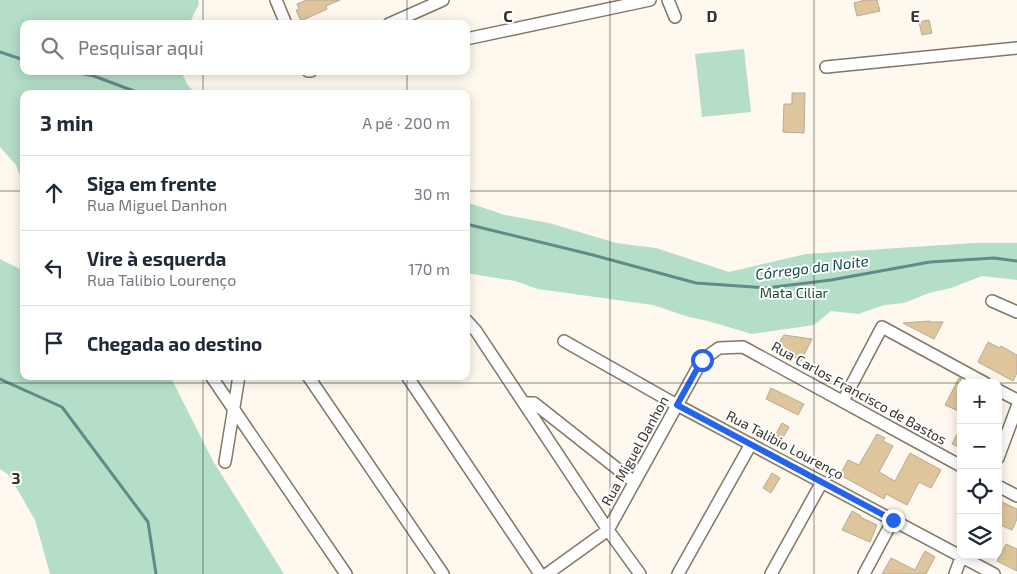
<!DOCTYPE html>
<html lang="pt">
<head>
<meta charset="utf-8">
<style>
	:root { --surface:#fff; --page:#f2f2f3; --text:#1f2937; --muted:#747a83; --line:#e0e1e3 }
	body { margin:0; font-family:"Exo 2",sans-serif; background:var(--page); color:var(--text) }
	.controls { position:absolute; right:15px; bottom:15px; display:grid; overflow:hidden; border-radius:10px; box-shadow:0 2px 12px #0003 }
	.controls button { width:45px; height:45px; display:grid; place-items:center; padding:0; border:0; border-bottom:1px solid var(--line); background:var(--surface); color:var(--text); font:25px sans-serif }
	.stop { position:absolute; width:15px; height:15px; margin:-11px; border:4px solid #2563eb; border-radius:50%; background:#fff }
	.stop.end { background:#2563eb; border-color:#fff; box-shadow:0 1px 5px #0008 }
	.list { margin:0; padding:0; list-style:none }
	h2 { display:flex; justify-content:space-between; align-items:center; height:65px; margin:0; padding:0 20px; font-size:21px }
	h2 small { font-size:16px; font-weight:400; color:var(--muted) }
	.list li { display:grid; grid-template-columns:32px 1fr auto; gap:15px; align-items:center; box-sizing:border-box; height:75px; padding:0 20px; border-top:1px solid var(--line) }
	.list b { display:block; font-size:19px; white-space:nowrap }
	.list p { margin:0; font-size:16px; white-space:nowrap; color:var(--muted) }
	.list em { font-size:16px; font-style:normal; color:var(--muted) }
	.icon { flex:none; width:28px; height:28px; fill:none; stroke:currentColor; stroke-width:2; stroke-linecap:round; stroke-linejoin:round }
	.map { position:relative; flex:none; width:1017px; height:574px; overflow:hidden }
	.search { position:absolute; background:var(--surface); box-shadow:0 2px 12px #0003; left:20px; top:20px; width:450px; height:55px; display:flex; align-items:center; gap:12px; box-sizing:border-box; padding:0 18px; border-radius:10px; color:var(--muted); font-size:19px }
	.panel { position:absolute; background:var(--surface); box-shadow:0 2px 12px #0003; left:20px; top:90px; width:450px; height:290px; border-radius:10px }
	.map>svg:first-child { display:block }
	.green { fill:#b4dec7 }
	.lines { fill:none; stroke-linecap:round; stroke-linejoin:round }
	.stream { stroke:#628b88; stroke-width:3 }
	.building { fill:#dec59c; stroke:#b5ab9b }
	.minor-casing { stroke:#807767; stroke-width:14 }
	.minor { stroke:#fff; stroke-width:11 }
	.route { stroke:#2563eb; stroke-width:6 }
	.grid { fill:none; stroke:#35312a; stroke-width:1; stroke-opacity:0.55 }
	.labels { text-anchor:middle; stroke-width:4; stroke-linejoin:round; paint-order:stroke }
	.park-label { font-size:14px; fill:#114c34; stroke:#fff }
	.street-label { font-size:14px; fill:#35312a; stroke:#fff }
	.water-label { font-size:15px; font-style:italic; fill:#124848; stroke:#fff }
	.grid-label { font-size:16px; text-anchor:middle; font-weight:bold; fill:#35312a; stroke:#fff; stroke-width:4; stroke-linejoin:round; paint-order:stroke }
</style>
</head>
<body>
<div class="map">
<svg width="1017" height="574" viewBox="0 0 1017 574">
	<rect width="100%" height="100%" fill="#fef8ee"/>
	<path class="green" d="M0,0H198L199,4L189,24H24V71H181L187,84L196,94H24V187L16,165L0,147Z
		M744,49L751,112L702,117L695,54Z
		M466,202L505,215L549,223L616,243L656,248L729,272L806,254L974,243H1017V280L982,276L951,288L929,293L904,303L884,305L858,314L831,311L814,325L752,334L708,321L689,317L653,305L538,289L515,281L466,273Z
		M0,259L24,271V376H170L213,461L284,574H50L35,520L9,475L0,469Z"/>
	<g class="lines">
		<path class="stream" d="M0,52L24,60
			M68,71L94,76L142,94
			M466,224L593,255L696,283L766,288L831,280L930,262L994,258L1017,261
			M0,379L62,407L148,522L156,574"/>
	</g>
	<path class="building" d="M307,0H340L326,6L327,9L301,21L296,10L299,9L297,4Z
		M865,0H877L880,11L857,16L854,3Z
		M929,20L932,33L922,35L919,22Z
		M792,93H805L804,133L783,132L784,104H792Z
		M930,321L929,322H943L934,339L903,323Z
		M784,335L812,339L801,361L776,347Z
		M988,342L1000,348L1001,346L1017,355V373L1013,381L978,362Z
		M959,378H961V412L945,405Z
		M771,388L804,404L798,415L766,399Z
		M782,423L789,427L780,443L773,439Z
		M961,427V448L952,444Z
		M877,434L885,438L883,441L893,446L879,472L895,481L910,453L941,470L931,488L919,482L907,505L886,494L884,499L840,475L848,460L859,465Z
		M772,473L780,478L771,493L763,488Z
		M1002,502L1017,509V519L1012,530L998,524V510Z
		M852,511L861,516L860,517L877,525L870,542L842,530Z
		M1006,544L1017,549V571L997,561Z
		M925,551L935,557L926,574H882L891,558L915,570Z"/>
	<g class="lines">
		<g class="minor-casing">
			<path id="minor" d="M276,0L286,24
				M668,0L675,17
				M389,24L443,0
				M466,39L650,0
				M826,67L1017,48
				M308,71H311
				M992,301L1017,312
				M466,320L476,331L608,530L640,574
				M564,341L677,405L994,574
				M211,376L346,574
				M308,376L443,574
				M407,376L540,574
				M998,390L1017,400
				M843,401L882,327L985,383
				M524,403H534L634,482
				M998,458L1017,407
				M225,462L239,376
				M998,486L1017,496
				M547,574L608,530L702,360L719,348L743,347L961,466
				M678,574L751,444
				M771,574L822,482
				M864,574L893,520
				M955,574L962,555"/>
		</g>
		<use href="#minor" class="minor"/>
	</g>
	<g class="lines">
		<path class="route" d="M702,360L677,405L893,520"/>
	</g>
	<path class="grid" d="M203,0V24M407,0V24M610,0V574M814,0V574M203,71V94M407,71V94M0,191H24M466,191H1017M203,376V574M407,376V574M0,383H1017"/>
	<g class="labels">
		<g class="park-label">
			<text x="794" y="298">Mata Ciliar</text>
		</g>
		<g class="street-label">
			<text transform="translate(859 393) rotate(29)" y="5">Rua Carlos Francisco de Bastos</text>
			<text transform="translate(785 445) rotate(28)" y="5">Rua Talibio Lourenço</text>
			<text transform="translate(635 451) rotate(-61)" y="5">Rua Miguel Danhon</text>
		</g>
		<g class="water-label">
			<text transform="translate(812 268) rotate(-7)" y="5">Córrego da Noite</text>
		</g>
	</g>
	<g class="grid-label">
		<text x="508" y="22">C</text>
		<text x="712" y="22">D</text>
		<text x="915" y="22">E</text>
		<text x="16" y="484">3</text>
	</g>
</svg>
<div class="controls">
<button>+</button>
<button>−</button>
<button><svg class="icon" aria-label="locate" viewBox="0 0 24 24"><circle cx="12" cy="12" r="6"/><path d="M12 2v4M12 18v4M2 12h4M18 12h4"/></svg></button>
<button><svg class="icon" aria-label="layers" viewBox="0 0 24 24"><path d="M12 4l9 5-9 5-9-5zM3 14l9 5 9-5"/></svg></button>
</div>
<div class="stop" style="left:702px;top:360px"></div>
<div class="stop end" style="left:893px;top:520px"></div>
<div class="search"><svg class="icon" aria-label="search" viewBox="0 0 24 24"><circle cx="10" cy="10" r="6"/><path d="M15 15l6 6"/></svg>Pesquisar aqui</div>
<section class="panel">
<h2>3 min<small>A pé · 200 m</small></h2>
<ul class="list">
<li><svg class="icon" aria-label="ahead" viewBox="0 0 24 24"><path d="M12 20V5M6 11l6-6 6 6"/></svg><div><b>Siga em frente</b><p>Rua Miguel Danhon</p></div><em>30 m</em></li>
<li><svg class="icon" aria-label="left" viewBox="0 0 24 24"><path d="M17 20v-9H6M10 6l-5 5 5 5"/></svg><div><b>Vire à esquerda</b><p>Rua Talibio Lourenço</p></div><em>170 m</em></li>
<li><svg class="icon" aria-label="arrive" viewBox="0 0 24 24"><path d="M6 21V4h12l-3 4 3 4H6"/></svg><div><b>Chegada ao destino</b></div></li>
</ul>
</section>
</div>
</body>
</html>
